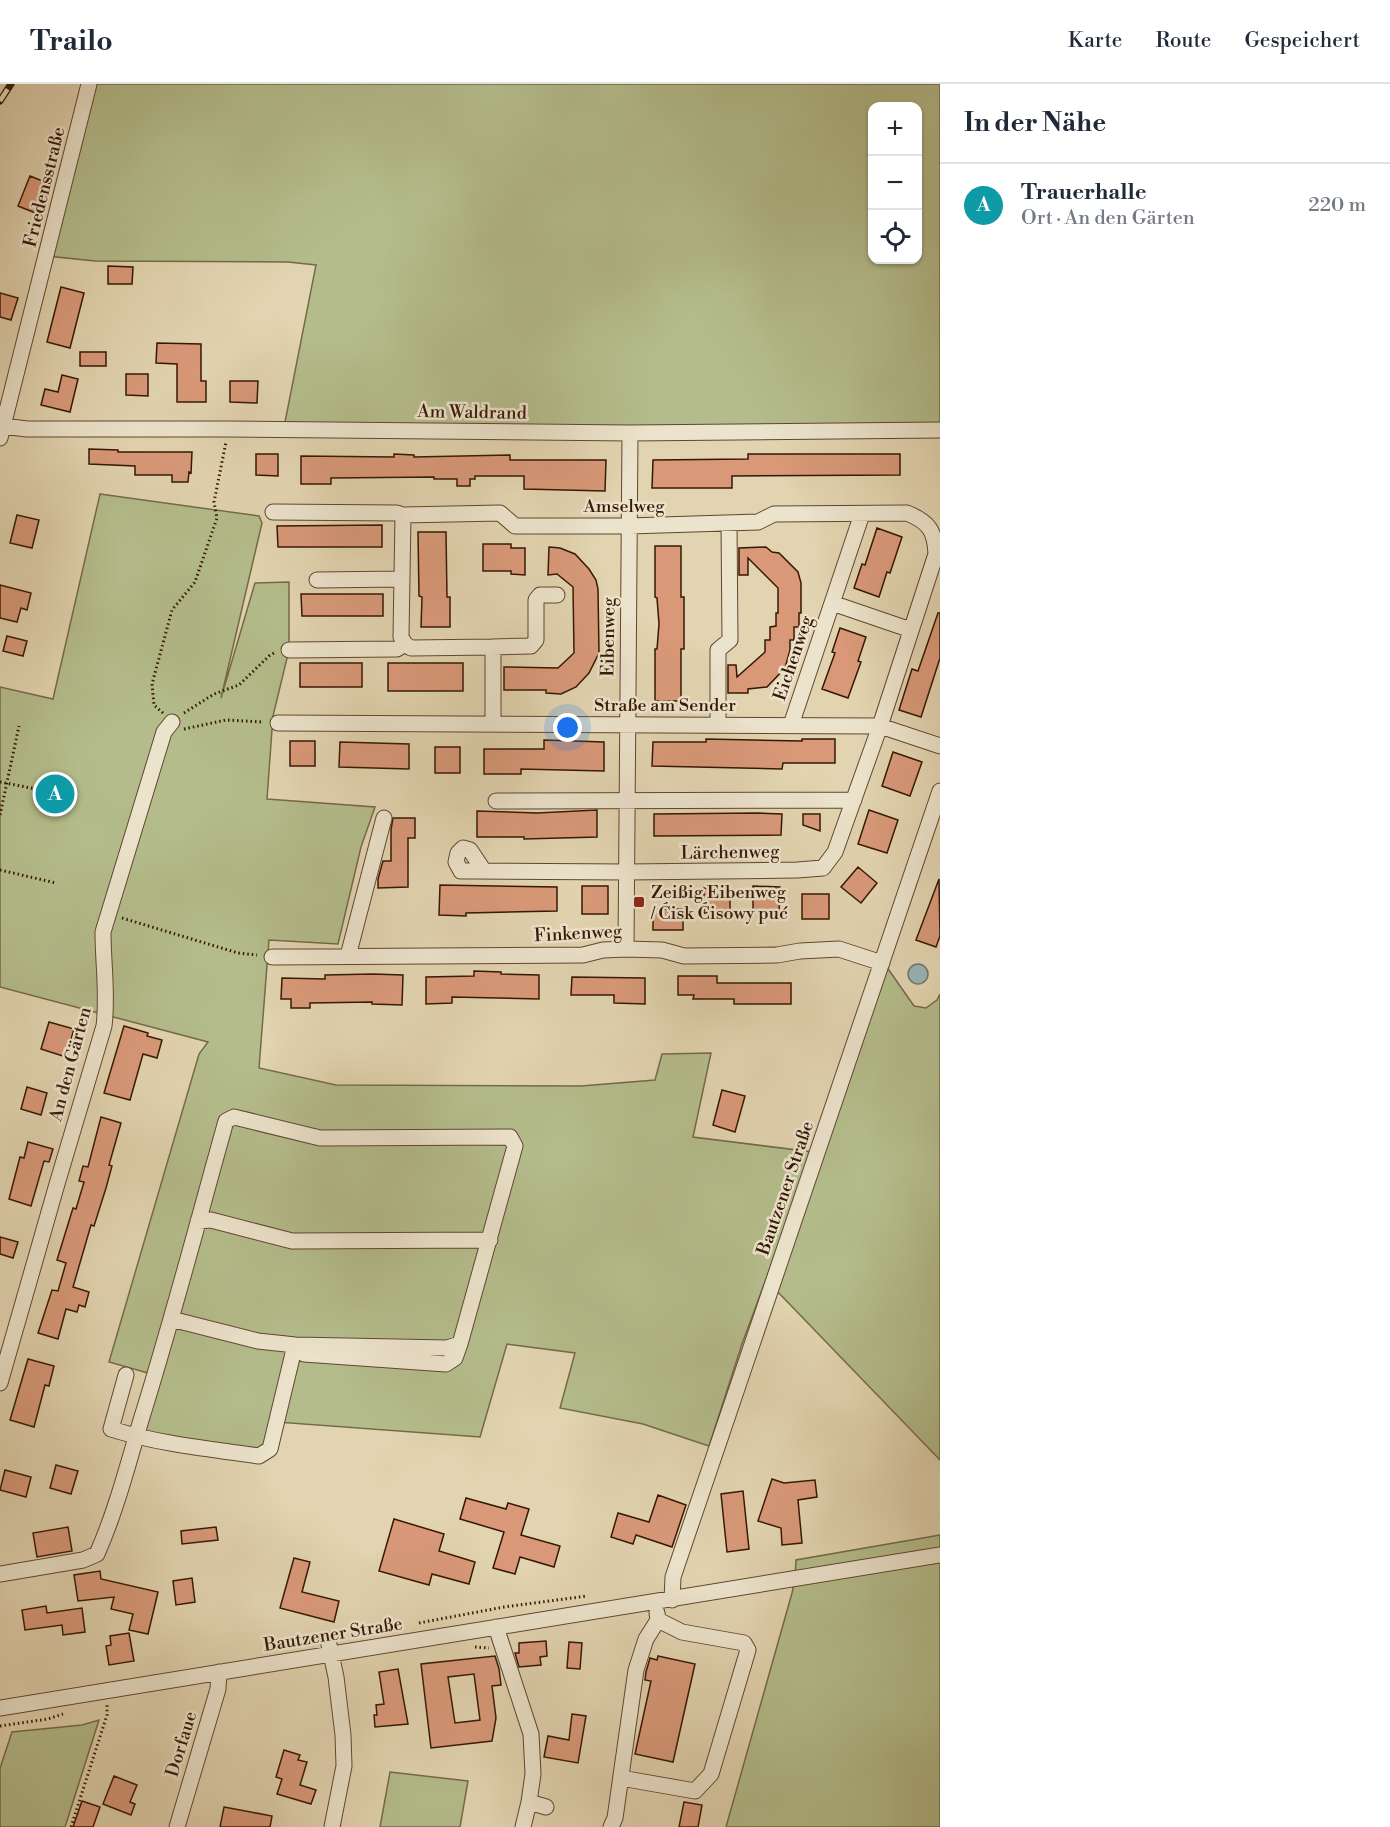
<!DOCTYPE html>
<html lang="de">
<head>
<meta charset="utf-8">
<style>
	:root { --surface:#fff; --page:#f2f2f3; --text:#1f2937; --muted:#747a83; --line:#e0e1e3; --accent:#0f766e }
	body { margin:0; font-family:"Libre Bodoni",serif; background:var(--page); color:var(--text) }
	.controls { position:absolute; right:18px; top:18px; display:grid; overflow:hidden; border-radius:12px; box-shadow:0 2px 4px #0004 }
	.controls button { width:54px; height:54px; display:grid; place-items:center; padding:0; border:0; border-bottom:2px solid var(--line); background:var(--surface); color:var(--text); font:30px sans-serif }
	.you { position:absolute; left:568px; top:644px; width:21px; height:21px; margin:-15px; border:4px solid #fff; border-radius:50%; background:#1a73e8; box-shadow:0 0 0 9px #1a73e833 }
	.badge { display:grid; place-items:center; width:39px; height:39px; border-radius:50%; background:var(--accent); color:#fff; font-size:20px; font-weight:700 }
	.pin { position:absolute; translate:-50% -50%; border:3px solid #fff; box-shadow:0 2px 6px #0006 }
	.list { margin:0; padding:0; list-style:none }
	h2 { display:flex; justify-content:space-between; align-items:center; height:78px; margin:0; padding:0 24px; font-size:26px }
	h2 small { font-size:20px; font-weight:400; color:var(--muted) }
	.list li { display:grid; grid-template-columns:39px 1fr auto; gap:18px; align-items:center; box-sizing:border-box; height:84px; padding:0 24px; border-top:2px solid var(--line) }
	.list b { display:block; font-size:22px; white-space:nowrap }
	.list p { margin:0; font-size:20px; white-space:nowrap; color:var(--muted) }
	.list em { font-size:20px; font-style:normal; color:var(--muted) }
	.icon { flex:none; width:33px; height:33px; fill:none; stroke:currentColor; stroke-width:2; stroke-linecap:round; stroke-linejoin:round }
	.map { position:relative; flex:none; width:940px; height:1743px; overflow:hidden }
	header { display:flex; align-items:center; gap:36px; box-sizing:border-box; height:84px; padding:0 30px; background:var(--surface); border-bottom:2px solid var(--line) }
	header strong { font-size:28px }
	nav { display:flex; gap:33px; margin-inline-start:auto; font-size:21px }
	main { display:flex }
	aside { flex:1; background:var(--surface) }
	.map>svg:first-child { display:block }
	.green { fill:#b4bc8b; stroke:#756a48; stroke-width:1.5; fill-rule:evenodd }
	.water { fill:#99b5b7; stroke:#71766f; stroke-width:1.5 }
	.building { fill:#d99979; stroke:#361704; stroke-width:1.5; fill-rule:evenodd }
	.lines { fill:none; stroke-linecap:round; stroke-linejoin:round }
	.minor-casing { stroke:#61462f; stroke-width:17 }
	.path { stroke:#361704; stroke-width:3; stroke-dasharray:1.5 3; stroke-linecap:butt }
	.minor { stroke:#ece3cc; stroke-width:15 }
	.rail-casing { stroke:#361704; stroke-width:7 }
	.rail { stroke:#ece3cc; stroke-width:4.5; stroke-dasharray:14; stroke-linecap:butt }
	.poi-dot { fill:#8f2418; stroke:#ece3cc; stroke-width:2 }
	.labels { text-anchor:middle; stroke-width:5; stroke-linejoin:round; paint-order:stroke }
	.street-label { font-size:18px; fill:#361704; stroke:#ece3cc }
	.poi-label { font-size:18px; fill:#361704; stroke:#ece3cc; text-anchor:start }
</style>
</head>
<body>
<header>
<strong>Trailo</strong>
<nav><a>Karte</a><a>Route</a><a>Gespeichert</a></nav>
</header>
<main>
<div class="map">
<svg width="940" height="1743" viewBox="0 0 940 1743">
	<rect width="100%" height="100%" fill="#e2d4b0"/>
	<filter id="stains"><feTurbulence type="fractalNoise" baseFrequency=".00333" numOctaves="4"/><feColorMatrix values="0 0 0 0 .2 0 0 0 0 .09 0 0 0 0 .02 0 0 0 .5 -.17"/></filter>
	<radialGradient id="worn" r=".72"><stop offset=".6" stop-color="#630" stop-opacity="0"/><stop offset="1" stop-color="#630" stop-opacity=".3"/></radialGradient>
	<path class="green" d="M89,0H940V347L630,349L285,338L316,181L288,178L95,177L47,172ZM872,22H918V176H872Z
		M100,410L259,432L262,439L221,614L255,499L289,498V566L273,632L267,715L375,723L361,763L338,860L269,856L259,984L336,1001L581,1002L655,996L662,970L711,969L693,1053L813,1068L742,1260L709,1362L643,1340L560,1324L575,1269L507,1260L480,1353L277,1338L270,1365L136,1353L155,1291L109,1278L199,970L208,958L0,903V603L53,615Z
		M884,879L914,922L926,924L937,916L940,910V1376L776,1206Z
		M940,1451V1471L795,1494L796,1476Z
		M940,1472V1743H726L792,1509L795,1495Z
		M99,1636L65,1743H0V1684L12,1648L82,1641Z
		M390,1688L468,1697L460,1743H380Z"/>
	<path class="water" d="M908 890a10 10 0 1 1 20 0a10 10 0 1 1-20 0Z"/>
	<path class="building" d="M30,92L50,100L38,130L18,122Z
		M108,182L133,183L132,200H108Z
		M61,203L84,209L70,264L47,258Z
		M0,209L18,214L11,236L0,233Z
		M157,259L201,260V297H206V318H177V280L156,279Z
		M80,268H106V282H80Z
		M126,290H148V312L126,311Z
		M62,291L78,295L70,328L41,321L45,305L58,308Z
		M230,297H258L257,319L230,318Z
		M89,365L118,366V368H192L191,389L189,388L188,398H172V391H135V382L89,380Z
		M256,370H278V392L256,391Z
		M394,370L414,371V373L510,371V376H606L605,407L524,405V392H475V395H470V402H457V395H434V393L331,394V400H301V372L394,373Z
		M748,370H900V391L732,392V404H652L653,376L748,375Z
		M17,431L39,436L32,464L10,459Z
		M382,441V463H278L277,442Z
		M877,444L902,453L890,489L887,488L879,513L854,504L862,480L865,481Z
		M418,448H446L447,513H450V543H421L422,513L419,512Z
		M483,460H511V464H525V491L511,490V487H483Z
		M655,462H681V513H684V565H681V617H655V565H657L659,540L657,514L655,513Z
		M549,463L560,464L575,470L589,485L596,496L598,505L599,569L589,589L576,603L561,610L546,609V606H504V583L558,584L574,569L573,503L557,490L548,491Z
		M766,463L772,468L779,469L798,488L801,499V529H799V543H794V556H790V566L785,584L767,603L748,605V609H728V581H736L737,593L765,568V556H770V543L776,542V529H778V504L748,474V491H739V464Z
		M0,501L31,509L27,526L21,524L17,538L0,534Z
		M301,510H383V532H302Z
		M938,529H940V574L921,633L899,626L912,585L918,587Z
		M840,544L866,553L858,577L861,578L848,614L822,605L835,569L832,568Z
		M7,552L27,557L23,572L3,567Z
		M300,579H362V603H300Z
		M388,579H463V607H388Z
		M706,655L802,657V655H835V679H783L782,685L652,682L653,658H706Z
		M544,656L604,658V687L521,685V690H484V665H544Z
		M290,657H315V682H290Z
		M340,658L409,660V685L339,683Z
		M435,663H460V689H435Z
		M893,668L922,678L910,712L882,702Z
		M45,701L69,706L66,719L42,714Z
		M597,726V753L524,755V753H477V727L537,729Z
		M869,726L898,736L887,769L858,760Z
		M758,729L782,730L781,751L654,752V730Z
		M803,730H820V747L803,741Z
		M393,734H415V754H408V803L378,804V795L383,777H391V746Z
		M858,783L877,799L861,819L841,803Z
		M939,795L940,852L936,863L916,856Z
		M440,801L557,803V827L466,829V832L439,831Z
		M582,802H608V830H582Z
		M753,802L780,803L779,828H753Z
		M704,804H730V829H704Z
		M802,810H829V835H802Z
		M653,825H683V846H653Z
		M474,887L501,888V890L539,891V915L452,913V919L426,920V893L474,892Z
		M373,890L403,891L402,921L372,920V918L310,919V924H291V915H281L282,894L325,895V891Z
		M678,892H717V899H791V920H734V915H693L694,911H678Z
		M572,893L645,894V920L614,919V911H571Z
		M49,938L74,945L66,973L41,965Z
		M124,942L148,949L147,952L162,956L157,974L143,970L130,1016L104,1009Z
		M27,1003L47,1009L41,1031L21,1025Z
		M722,1006L745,1012L735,1048L713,1041Z
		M101,1033L121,1039L109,1081L112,1082L106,1104L94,1142L91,1141L73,1203L89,1208L85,1223L79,1221L77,1228L66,1225L58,1255L38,1249L52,1206L58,1207L66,1179L57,1176L73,1124L76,1125L84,1098L79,1097L83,1082L88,1083Z
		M28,1058L53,1065L49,1078L44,1077L31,1122L9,1115L20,1073L24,1074Z
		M0,1153L18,1158L13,1174L0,1170Z
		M28,1275L54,1282L49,1302L45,1301L34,1343L10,1336Z
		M56,1381L78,1387L71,1410L50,1404Z
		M5,1386L31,1393L26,1413L0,1406Z
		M772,1395L784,1399L815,1396L817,1413L798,1416L802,1459L782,1461L781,1444L758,1437Z
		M743,1407L749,1465L727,1468L721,1410Z
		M658,1411L686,1421L672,1463L636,1451L633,1460L611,1453L618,1429L649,1438Z
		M466,1414L506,1425L508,1419L529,1425L521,1451L560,1462L554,1483L520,1473L515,1490L493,1484L504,1448L460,1435Z
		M394,1435L444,1450L439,1467L475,1478L469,1500L432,1490L429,1501L379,1487Z
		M68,1443L72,1467L37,1473L33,1449Z
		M216,1443L218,1456L182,1460L181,1447Z
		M294,1474L310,1478L302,1508L339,1517L334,1538L280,1524Z
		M100,1487L101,1495L158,1508L148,1550L129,1546L133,1530L111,1525L114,1513L78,1517L74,1491Z
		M192,1494L195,1518L176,1521L173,1497Z
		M46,1522L47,1529L82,1524L85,1548L63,1551L62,1541L25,1546L22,1526Z
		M129,1549L134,1577L109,1581L106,1562L111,1561L110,1552Z
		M546,1557L547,1572L540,1573L541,1581L519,1583L515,1569H519V1559Z
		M569,1558L582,1559L580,1585L567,1584Z
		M495,1572L499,1585L501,1601L492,1602L496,1634L492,1657L431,1664L421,1580ZM474,1590L480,1636L455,1639L448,1593Z
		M658,1572L695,1580L673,1678L635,1670L651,1597L645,1596L646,1588L650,1574L657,1576Z
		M398,1585L408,1640L375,1643L374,1631H377L376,1621L384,1620L379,1588Z
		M572,1630L586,1632L578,1679L544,1673L548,1652L569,1656Z
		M284,1666L300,1671L298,1676L307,1678L300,1701L316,1706L311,1720L277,1710L282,1695L276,1693Z
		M114,1692L137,1701L130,1718L135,1720L131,1731L103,1720Z
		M82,1717L100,1723L93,1743H73Z
		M684,1718L702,1721L698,1743H679Z
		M224,1723L272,1732L270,1743H220Z"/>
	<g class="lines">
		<g class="minor-casing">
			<path id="minor" d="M3,342L27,345H229L630,349L940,346
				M0,354L89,0
				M273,428L397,429L403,431
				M317,496L402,495
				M832,519L911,546
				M493,563L531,562L536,556V516L540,511H557
				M289,566L397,565L405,560
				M278,639L880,642L940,662
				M718,641V566L730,556L729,440
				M791,641L862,430
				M496,717L854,716
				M484,787L470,766L463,764L458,769L456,778L461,787H476L627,788L797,786L823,784L835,768L880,642L936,470C935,447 929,438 907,429L774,430L758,438L629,442H515L500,429L403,431L401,553L405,560L411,564L493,563V640
				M626,865L630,349
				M348,872L384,734
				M272,873L583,871L603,866L626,865L662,866L684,872L777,871L800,867L839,865L882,879
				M198,1137L211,1136L292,1157L490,1156
				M171,1235L258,1257L295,1261L447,1264L460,1260
				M0,1299L57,1100L104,942C108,911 103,880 103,848L164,648L172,638
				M0,1490L83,1476L97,1470C116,1427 128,1380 141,1336C172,1237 198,1137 226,1037L234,1033L320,1054L510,1053L515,1062L460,1260L455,1274L446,1280L304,1270L295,1261L270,1365L259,1372C209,1365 159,1360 111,1345L126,1291
				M672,1516L673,1493L940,707
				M496,1543L531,1650L533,1690L529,1718
				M328,1556L336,1593L343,1651L344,1682L332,1743
				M0,1624L940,1471
				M621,1694L695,1707L711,1690L748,1566L744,1559L682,1548L658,1536
				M177,1743L218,1605L219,1588
				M523,1743L529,1718L546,1723
				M611,1743L615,1734L636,1586L646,1555L658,1536L657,1529"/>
		</g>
		<path class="path" d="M163,629L154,621L152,600L172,526L195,498L217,434L214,418L226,358
			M184,629L214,610L239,601L269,572L274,569
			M184,645L226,636L263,638
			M0,698L36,705
			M0,731L19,642
			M0,786L56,799
			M122,834L238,869L257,871
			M419,1539L504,1523L587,1512
			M475,1563L489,1564
			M0,1642L48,1635L63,1630
			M71,1743L107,1631V1621"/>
		<use href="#minor" class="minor"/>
		<g class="rail-casing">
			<path id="rail" d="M0,17L11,0"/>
		</g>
		<use href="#rail" class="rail"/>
	</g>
	<rect class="poi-dot" x="633" y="812" width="12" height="12" rx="3"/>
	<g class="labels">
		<g class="street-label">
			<text transform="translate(44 103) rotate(-76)" y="6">Friedensstraße</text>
			<text transform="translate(472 328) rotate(1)" y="6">Am Waldrand</text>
			<text x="624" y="428">Amselweg</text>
			<text transform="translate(608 553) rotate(-89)" y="6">Eibenweg</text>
			<text transform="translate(793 574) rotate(-71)" y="6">Eichenweg</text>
			<text x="665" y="627">Straße am Sender</text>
			<text transform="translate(730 768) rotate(-1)" y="6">Lärchenweg</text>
			<text transform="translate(578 849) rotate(-3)" y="6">Finkenweg</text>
			<text transform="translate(70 980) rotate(-75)" y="6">An den Gärten</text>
			<text transform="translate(785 1104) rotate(-71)" y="6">Bautzener Straße</text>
			<text transform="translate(333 1550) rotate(-9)" y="6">Bautzener Straße</text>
			<text transform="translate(181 1660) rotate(-73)" y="6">Dorfaue</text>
		</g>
		<g class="poi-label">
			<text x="651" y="814">Zeißig Eibenweg<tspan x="651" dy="21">/ Ćisk Ćisowy puć</tspan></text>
		</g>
	</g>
	<rect width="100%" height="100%" filter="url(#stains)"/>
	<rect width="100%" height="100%" fill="url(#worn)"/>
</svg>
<div class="controls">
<button>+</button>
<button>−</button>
<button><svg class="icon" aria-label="locate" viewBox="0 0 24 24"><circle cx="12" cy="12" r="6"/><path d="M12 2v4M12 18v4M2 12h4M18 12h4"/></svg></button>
</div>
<div class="you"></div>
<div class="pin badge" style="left:55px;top:710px;background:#0f9aa8">A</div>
</div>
<aside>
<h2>In der Nähe<small></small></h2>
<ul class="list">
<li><span class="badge" style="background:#0f9aa8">A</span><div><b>Trauerhalle</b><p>Ort · An den Gärten</p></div><em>220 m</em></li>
</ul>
</aside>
</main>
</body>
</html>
